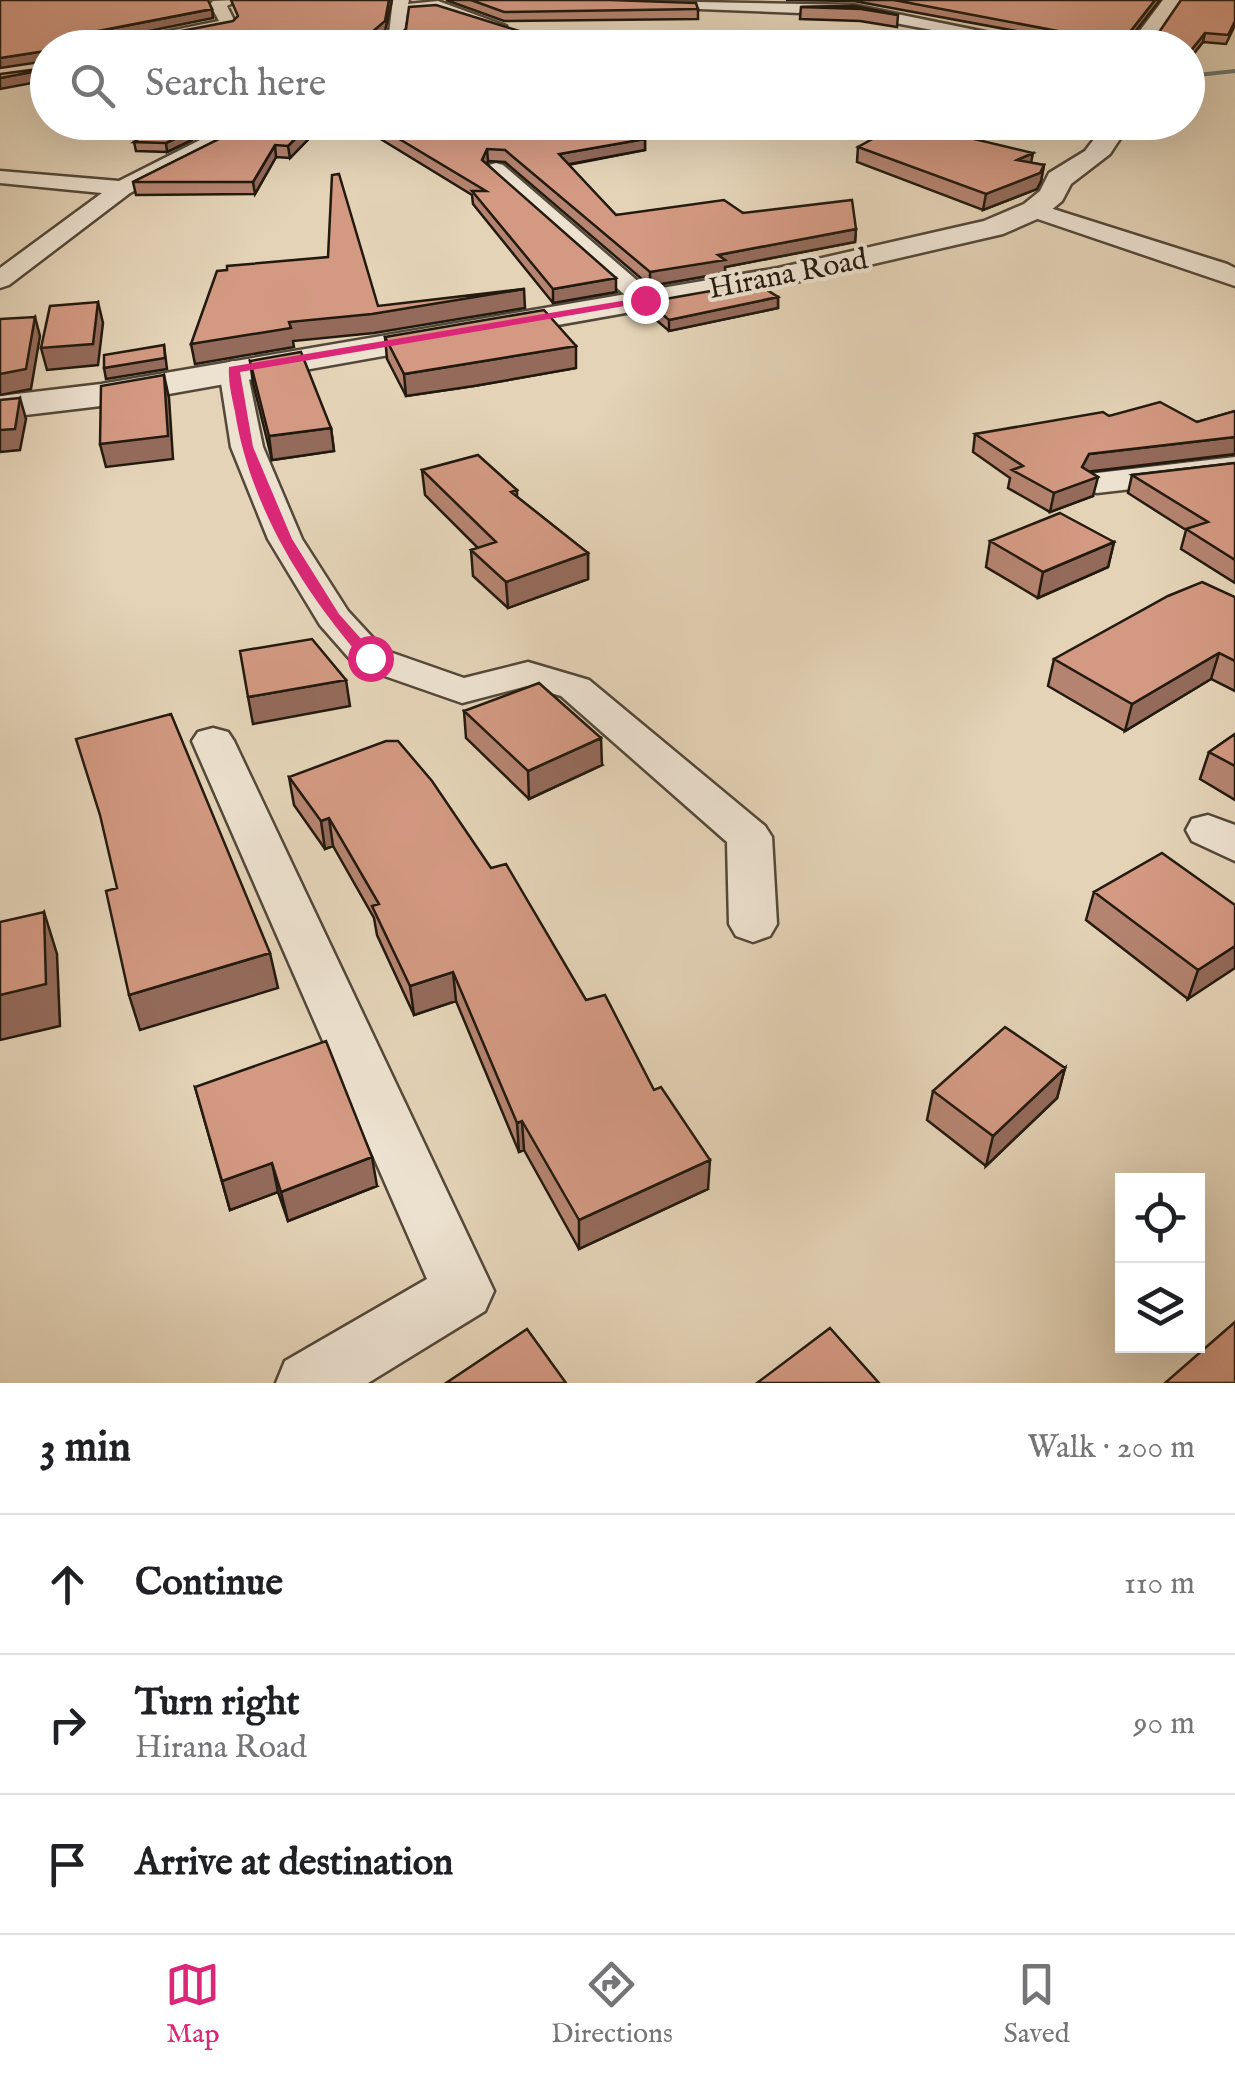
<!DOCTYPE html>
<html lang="en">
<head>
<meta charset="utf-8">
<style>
	:root { --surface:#fff; --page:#f2f2f2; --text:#202124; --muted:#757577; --line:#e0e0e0; --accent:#db2777 }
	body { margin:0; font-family:"IM FELL English",serif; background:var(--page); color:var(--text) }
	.controls { position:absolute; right:30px; bottom:30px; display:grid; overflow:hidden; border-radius:0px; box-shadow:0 10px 40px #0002 }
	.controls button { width:90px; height:90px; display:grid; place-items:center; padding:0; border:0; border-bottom:2px solid var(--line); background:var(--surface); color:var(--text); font:50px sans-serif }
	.stop { position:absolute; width:30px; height:30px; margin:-22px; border:8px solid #db2777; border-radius:50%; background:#fff }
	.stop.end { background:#db2777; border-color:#fff; box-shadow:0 2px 10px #0008 }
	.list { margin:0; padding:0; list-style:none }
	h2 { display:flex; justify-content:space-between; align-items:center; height:130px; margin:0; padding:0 40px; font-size:42px }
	h2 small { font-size:32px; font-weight:400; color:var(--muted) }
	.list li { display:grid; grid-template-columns:65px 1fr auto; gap:30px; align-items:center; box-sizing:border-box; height:140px; padding:0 40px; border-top:2px solid var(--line) }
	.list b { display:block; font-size:38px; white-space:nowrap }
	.list p { margin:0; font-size:32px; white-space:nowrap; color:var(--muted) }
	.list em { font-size:32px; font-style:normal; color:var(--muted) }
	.icon { flex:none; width:55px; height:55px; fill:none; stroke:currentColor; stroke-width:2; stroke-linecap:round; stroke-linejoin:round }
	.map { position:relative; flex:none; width:1235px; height:1383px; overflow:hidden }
	.search { position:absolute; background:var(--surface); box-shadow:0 10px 40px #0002; left:30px; right:30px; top:30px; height:110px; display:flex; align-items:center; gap:25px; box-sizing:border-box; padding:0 35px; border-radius:55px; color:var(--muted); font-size:38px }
	.sheet { height:550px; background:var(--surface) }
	nav { display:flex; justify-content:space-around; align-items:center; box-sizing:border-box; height:140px; border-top:2px solid var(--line); background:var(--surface); font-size:28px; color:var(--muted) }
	nav a { display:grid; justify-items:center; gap:5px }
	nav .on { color:var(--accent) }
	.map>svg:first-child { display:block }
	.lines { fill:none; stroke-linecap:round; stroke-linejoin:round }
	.stream { fill:#697873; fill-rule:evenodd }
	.minor-casing { stroke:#534839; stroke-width:5 }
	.tertiary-casing { stroke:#534839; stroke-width:5 }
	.minor { fill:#ede2d0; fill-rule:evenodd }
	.tertiary { fill:#ede2d0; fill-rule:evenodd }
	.wall { fill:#b58470; stroke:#231a0f; stroke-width:2.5 }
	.shaded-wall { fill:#946b5b; stroke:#231a0f; stroke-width:2.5 }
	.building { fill:#d39982; stroke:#231a0f; stroke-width:2.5 }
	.route { fill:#db2777 }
	.labels { text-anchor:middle; stroke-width:8; stroke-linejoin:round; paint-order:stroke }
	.far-street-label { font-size:30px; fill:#231a0f; stroke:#ede2d0 }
</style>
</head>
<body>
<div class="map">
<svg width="1235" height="1383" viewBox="0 0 1235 1383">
	<rect width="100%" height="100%" fill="#e4d3b7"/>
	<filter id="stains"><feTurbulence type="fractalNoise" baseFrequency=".002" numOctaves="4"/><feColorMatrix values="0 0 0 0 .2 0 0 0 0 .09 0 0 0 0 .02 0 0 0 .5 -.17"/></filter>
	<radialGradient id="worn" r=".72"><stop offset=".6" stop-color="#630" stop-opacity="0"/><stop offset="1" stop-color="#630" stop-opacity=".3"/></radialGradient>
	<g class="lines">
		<path class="stream" d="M1235,69V73L1188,78V74Z"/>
		<g class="minor-casing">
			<path id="minor" d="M238,0L227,6L236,24L234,27L125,48H86L219,21L210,4L213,1Z
				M393,0H409L408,4L438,1L506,26L498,31L437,11L407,13L403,38L390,48H370L389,33Z
				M588,0L853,5L1064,48H1027L853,15L596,5Z
				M88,122L226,127L234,122H259L239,137L130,193L9,285L0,288V268L102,193L0,183V171L119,181L206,137L97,128Z
				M496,163L503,165L654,295L658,300L654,305H636L489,173L485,169L489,165Z
				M1034,203L1227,264L1235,268V286L1026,215L1023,210L1026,205Z
				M233,361L243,364L247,370L263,447L302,539L348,611L384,650L464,678L528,662L589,680L765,826L772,837L777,924L770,936L753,942L736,936L729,924L727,842L561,696L527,686L462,703L356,666L320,625L268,539L231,447L219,370L223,364Z
				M1235,457V477L1097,493L1086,490L1081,483L1086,476L1097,473Z
				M213,728L228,732L234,741L494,1291L485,1311L368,1383H276L285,1361L427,1279L192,741L198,732Z
				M1208,815L1235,825V861L1192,841L1186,830L1192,819Z"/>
		</g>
		<g class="tertiary-casing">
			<path id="tertiary" d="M1163,0H1182L1148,48H1127Z
				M1107,122H1131L1110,154L1071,184L1062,201L1044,216L1003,234L778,286L101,406L0,418V396L101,384L778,268L984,221L1024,204L1040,191L1049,173L1085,151Z"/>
		</g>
		<use href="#minor" class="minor"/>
		<use href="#tertiary" class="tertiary"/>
	</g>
	<path class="wall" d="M446,0H610L698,9V19L504,21Z
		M786,0H1160L1127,42L1153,41L1235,25L1226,44L1203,42L1188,61V48H1093L1069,43L1070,41L854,1Z
		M854,6L898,15L897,27L860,21L800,19L801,7Z
		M48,88V109H39L37,98Z
		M325,122L290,158L276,157L255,194L136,195L133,182L239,129Z
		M342,122H612L645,139V150L568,165L616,215L743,213L856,229L855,242L725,267V273L650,286L505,162L488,161L487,164L616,292L553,303L473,204L472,195L361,127L348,129Z
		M192,140L167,152L136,151L134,142Z
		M858,147L1031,163L1044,165L1041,181L1037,189L983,210L857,162Z
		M778,297V308L669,331L648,313V302Z
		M385,337L576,368L474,386L406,396L387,359Z
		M250,361L331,428L334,451L272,460L253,383Z
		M1235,411V454L1089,472L1093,496L1050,512L1008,488L1010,478L973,452L975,434L1109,416L1197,422Z
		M1235,463V583L1181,549L1186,530L1128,493L1132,475Z
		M422,470L517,490V497L588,553V579L508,608L473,576L471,550L478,548L425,495Z
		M990,541L1114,542L1108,567L1038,598L986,567Z
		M1235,597V691L1211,679L1125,731L1048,686L1054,659Z
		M464,711L602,765L529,799L466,738Z
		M1235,734V800L1200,779L1209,752Z
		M289,777L491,868L586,1000L654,1090L708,1189L579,1249L524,1150L519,1152L456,1001L414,1015L377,935L374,918L333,846L325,849L294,805Z
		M1094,892L1235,905L1188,999L1086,920Z
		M1065,1068L1057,1098L986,1166L927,1120L933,1091Z
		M195,1087L377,1186L288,1221L278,1192L230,1210Z"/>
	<path class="shaded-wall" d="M389,0H392L385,31L366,48L365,38Z
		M1155,0H1160L1124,46L1126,37Z
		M212,9L213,18L85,44L80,38L83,34Z
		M1205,33L1203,42L1188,61V54Z
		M45,51L47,61L0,68V58Z
		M48,69V80L0,89V78Z
		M312,122H325L290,158L288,146Z
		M348,122H361V127L348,129Z
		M191,131L192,140L167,152L166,143Z
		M645,139V150L559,166V154Z
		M275,145L276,157L255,194L253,182Z
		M487,149L488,161L482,172V160Z
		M1033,153L1030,168L1017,160Z
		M1044,165L1041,181L1037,189L983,210L986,194Z
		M856,229L855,242L725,267V273L650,286V272L718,255Z
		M616,278V292L553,303V289Z
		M524,289L525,308L374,333L293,341L294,347L195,364L191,344L289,322Z
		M778,297V308L669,331V320Z
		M98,302L103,323L98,365L47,370L41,348Z
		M35,317L40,336L31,389L0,395V374Z
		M164,345L167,369L106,379L104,368Z
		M576,346V368L474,386L406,396L404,374Z
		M164,375L169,398L173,459L106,467L100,444Z
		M20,398L26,419L20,450L0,452V430Z
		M331,428L334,451L272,460L269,436Z
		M1235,437V454L1085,472L1098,477L1093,496L1050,512L1054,493L1082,467L1089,454Z
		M1114,542L1108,567L1038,598L1043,572Z
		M588,553V579L508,608L506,582Z
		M1219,653L1211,679L1125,731L1132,704Z
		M346,680L350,706L253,724L248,697Z
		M601,738L602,765L529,799L528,771Z
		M329,818L333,846L325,849L321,821Z
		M44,912L57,954L60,1026L0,1040V995Z
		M1235,946V968L1188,999L1198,970Z
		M270,953L278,988L140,1030L129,995Z
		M453,972L456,1001L414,1015L410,986Z
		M1065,1068L1057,1098L986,1166L993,1136Z
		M522,1121L524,1150L519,1152L517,1123Z
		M372,1157L377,1186L288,1221L281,1192Z
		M710,1160L708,1189L579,1249V1220Z
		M272,1163L278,1192L230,1210L222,1181Z"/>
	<path class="building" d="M0,0H208L212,9L83,34L80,38L84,42H124L233,21L238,16L231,0H389L385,21L365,38L369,42L391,41L406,29L409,7L436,5L532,35L527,48H48V53L45,51L0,58Z
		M471,0H610L696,3L698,9L504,12Z
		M894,0H1155L1126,37V42L1153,41L1181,0H1235V21L1228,35L1205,33L1188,54V48H1147Z
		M854,6L898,15L861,9L801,7Z
		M48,63V69L0,78V74L46,68Z
		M48,88V98H37Z
		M248,122H312L288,146L275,145L253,182H133L239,129Z
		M371,122H612L645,139L559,154L616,215L724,200L743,213L852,200L856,229L718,255L725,260L650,272L505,150L487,149L482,160L616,278L553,289L472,191H486Z
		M903,122L1033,153L1017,160L1044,165L1040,173L986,194L858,147Z
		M155,128L191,131L166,143L134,142Z
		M339,174L378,306L524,289L372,314L289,322L291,328L191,344L217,271L227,270V266L328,257L332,175Z
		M756,283L778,297L669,320L648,302Z
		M98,302L93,344L41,348L50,306Z
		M544,310L576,346L404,374L385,337Z
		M35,317L26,369L0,374V319Z
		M164,345L165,358L104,368V355Z
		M301,352L331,428L269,436L250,361Z
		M164,375L168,436L100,444L101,386Z
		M20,398L15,429L0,430V400Z
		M1160,402L1197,422L1235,411V437L1089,454L1082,467L1098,477L1054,493L1012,470L1023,466L975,434L1103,412L1109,416Z
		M478,455L517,490L511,492L588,553L506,582L471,550L496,542L422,470Z
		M1235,463V560L1186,529L1208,522L1132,475Z
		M1060,513L1114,542L1043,572L990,541Z
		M1202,582L1235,597V661L1219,653L1132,704L1054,659L1168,596Z
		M312,639L346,680L248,697L240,651Z
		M539,683L601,738L528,771L464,711Z
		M171,714L270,953L129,995L106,891L117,888L100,815L76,739Z
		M1235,734V766L1209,752Z
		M386,741H398L432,781L491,868L506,864L586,1000L605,995L654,1090L661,1087L710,1160L579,1220L522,1121L517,1123L453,972L410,986L372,906L379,904L329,818L321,821L289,777Z
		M1162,853L1235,905V946L1198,970L1094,892Z
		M44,912L46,984L0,995V922Z
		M1005,1027L1065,1068L993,1136L933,1091Z
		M326,1041L372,1157L281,1192L272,1163L222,1181L195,1087Z
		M1235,1322V1383H1165Z
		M830,1328L879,1383H757Z
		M527,1329L566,1383H446Z"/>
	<path class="route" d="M645,297L648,302L240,372L253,447L292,539L339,614L378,658L365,662C303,591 250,506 235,412C232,398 228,381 229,367Z"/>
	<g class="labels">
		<g class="far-street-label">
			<text transform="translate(788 273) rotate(-11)" y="10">Hirana Road</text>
		</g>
	</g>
	<rect width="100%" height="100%" filter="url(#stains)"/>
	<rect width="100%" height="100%" fill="url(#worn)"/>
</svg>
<div class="controls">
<button><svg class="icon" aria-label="locate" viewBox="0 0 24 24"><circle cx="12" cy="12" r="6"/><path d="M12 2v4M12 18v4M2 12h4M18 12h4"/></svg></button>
<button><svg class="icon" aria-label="layers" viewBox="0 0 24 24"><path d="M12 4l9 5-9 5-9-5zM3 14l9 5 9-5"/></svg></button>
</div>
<div class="stop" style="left:370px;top:658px"></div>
<div class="stop end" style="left:645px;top:300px"></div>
<div class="search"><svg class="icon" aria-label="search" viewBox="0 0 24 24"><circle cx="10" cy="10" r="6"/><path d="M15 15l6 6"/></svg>Search here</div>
</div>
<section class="sheet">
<h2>3 min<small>Walk · 200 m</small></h2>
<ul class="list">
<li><svg class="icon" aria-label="ahead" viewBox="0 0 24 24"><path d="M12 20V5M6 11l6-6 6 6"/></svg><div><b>Continue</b></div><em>110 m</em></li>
<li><svg class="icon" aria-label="right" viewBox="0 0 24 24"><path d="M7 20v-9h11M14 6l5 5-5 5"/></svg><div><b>Turn right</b><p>Hirana Road</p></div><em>90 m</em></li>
<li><svg class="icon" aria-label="arrive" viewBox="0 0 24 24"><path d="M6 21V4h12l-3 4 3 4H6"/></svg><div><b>Arrive at destination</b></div></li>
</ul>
</section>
<nav>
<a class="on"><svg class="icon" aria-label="map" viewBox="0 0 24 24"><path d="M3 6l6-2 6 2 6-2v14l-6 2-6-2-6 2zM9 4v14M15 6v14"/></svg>Map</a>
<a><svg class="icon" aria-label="directions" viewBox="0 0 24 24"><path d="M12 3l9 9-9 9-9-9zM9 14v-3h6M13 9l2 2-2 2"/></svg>Directions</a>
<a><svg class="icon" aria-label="saved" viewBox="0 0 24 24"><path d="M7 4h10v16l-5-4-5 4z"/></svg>Saved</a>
</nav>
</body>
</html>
